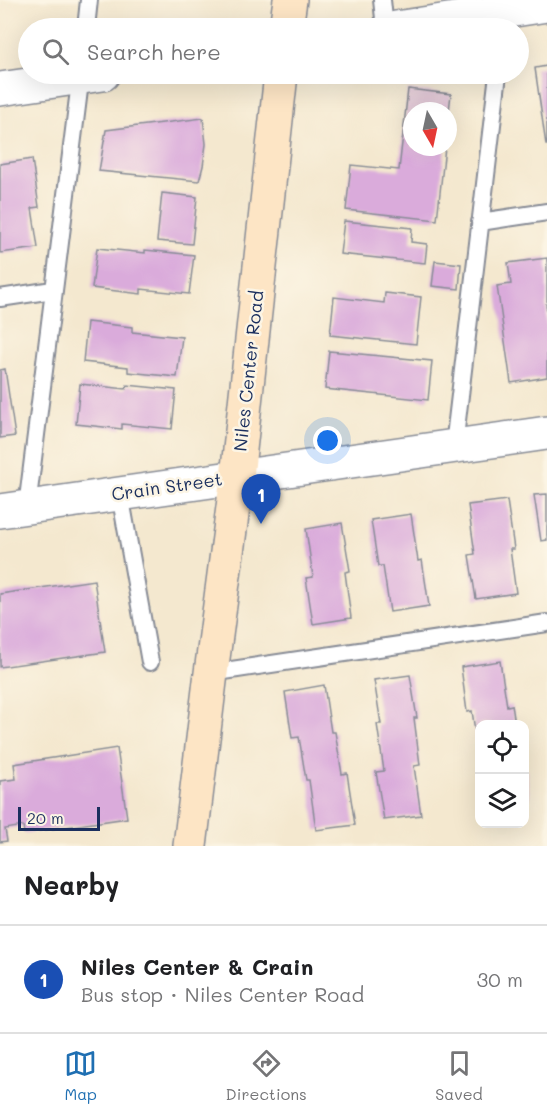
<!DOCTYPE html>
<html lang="en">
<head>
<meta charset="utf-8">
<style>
	:root { --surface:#fff; --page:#f2f2f2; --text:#202124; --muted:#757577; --line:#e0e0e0; --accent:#1f6fb2 }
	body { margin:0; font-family:Mali,sans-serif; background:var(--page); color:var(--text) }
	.controls { position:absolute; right:18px; bottom:18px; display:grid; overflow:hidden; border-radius:12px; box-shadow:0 6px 24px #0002 }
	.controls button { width:54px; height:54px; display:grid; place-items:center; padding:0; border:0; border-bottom:2px solid var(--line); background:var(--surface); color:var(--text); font:30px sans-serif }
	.compass { position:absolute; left:403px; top:102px; width:54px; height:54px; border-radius:50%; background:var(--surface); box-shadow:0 6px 24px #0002; rotate:171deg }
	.scale { position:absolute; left:18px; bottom:15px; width:82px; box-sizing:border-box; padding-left:6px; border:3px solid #1b2f5e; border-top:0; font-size:16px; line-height:21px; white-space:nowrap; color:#1b2f5e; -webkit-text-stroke:4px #fcf5e5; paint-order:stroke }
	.you { position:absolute; left:328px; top:441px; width:21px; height:21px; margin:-15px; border:4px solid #fff; border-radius:50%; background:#1a73e8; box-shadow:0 0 0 9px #1a73e833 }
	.badge { display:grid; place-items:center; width:39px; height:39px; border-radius:50%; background:var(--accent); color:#fff; font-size:20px; font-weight:700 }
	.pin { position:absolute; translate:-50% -50px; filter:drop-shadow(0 2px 3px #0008) }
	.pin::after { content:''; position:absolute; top:32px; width:21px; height:18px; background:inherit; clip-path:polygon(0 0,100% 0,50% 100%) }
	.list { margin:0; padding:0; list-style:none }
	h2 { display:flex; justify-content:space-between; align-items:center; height:78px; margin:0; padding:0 24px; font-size:26px }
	h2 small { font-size:20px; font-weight:400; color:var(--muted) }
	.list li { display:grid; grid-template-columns:39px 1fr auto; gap:18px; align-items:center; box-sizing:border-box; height:108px; padding:0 24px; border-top:2px solid var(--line) }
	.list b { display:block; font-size:22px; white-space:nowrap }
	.list p { margin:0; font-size:20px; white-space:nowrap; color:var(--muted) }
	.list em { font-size:20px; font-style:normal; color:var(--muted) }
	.icon { flex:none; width:33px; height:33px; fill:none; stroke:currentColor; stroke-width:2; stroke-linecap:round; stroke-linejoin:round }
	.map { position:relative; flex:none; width:547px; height:846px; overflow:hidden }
	.search { position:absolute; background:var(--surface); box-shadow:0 6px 24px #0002; left:18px; right:18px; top:18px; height:66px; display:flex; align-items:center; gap:15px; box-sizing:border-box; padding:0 21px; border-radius:33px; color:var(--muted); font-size:22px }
	.sheet { height:186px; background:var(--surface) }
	nav { display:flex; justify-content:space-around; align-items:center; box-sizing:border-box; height:84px; border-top:2px solid var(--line); background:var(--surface); font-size:16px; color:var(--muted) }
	nav a { display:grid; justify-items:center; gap:3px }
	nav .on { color:var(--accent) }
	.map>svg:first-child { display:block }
	.building { fill:#daabdb }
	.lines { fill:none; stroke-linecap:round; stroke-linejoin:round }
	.service-casing { stroke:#888c96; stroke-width:20 }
	.minor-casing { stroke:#888c96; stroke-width:36 }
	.secondary-casing { stroke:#888c96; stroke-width:36 }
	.service { stroke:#fff; stroke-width:16 }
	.minor { stroke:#fff; stroke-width:33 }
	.secondary { stroke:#fde5c5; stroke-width:33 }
	.labels { text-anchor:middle; stroke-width:5; stroke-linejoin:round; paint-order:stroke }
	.street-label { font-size:18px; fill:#1b2f5e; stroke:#fcf5e5 }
</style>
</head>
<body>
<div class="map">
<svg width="547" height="846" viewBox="0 0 547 846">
	<rect width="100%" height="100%" fill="#fcf5e5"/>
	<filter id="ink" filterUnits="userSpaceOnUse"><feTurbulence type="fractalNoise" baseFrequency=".0167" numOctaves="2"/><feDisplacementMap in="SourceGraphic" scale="12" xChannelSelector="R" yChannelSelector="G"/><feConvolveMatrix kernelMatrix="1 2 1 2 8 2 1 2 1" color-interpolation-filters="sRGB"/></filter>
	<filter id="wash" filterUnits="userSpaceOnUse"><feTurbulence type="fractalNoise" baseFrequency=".008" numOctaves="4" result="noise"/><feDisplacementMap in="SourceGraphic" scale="24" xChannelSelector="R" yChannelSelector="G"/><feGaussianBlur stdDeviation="1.35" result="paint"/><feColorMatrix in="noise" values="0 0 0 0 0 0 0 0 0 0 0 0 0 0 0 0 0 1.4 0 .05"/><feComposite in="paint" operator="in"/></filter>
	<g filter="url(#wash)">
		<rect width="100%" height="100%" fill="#f4e8cf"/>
		<g id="blocks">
			<path class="building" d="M547,66V145H546L535,68Z
				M408,89L451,94L449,111H412V147H445L437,220L346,210L351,165L399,170Z
				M203,118L206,144L203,166L199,181L99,171L106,130Z
				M32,159L39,207L32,208L38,248L0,253V164Z
				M162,193L197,197L192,244L157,241Z
				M344,221L412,228L411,242L427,244L425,263L340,254Z
				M97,248L145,253V250L194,255L189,294L141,289V294L92,288Z
				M547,258V303L546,304L547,312V377L511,383L497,286L511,284L508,263Z
				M435,261L461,264L459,289L432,286Z
				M385,293L421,297L416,344L330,335L334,297L384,303Z
				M87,322L132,327V332L182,337L177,377L128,372V367L83,362Z
				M329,351L432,361L428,400L325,389Z
				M5,369L15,436L0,438V370Z
				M80,384L126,389L127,385L176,390L172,429L122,424V429L76,424Z
				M547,494V540L541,541L534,495Z
				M507,500L514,549H510L516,593L476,599L469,555L475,554L468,505Z
				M411,514L418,561L422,560L429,606L390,612L383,566H378L371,520Z
				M342,523L350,571L345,572L351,618L313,624L306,578L313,577L306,529Z
				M94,580L105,652L0,667V594Z
				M500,661L507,706L512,705L515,724H480V751H478L472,711L467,712L461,667Z
				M410,675L417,718H414L420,765L414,766L421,815L384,820L376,772L384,771L377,724H381L374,680Z
				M324,685L331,732H335L342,774L347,773L355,825L316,830L309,780H306L299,737L292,738L285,692Z
				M117,748L127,818L24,833L23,826L5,829L7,841L0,842V781L16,779L14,764Z
				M524,769H526L530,799L524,800Z"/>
		</g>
	</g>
	<g filter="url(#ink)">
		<use href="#blocks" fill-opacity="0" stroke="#888c96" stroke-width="1.5"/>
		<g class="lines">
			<g class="service-casing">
				<path id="service" d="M382,0L385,28
					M86,28L89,0
					M480,222L547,212
					M0,298L53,290
					M454,446L498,74
					M120,494L150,662
					M27,507L81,74
					M211,673L547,623"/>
			</g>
			<g class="minor-casing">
				<path id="minor" d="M396,28L547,5
					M0,89L103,74
					M0,511L547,433"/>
			</g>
			<g class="secondary-casing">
				<path id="secondary" d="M286,28L290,0
					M190,846L211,673L237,477L281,74"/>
			</g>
			<use href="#service" class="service"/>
			<use href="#minor" class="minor"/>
			<use href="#secondary" class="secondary"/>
		</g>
	</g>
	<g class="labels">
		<g class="street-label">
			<text transform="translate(249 371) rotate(-84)" y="6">Niles Center Road</text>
			<text transform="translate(167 487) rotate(-8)" y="6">Crain Street</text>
		</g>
	</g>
</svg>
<div class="controls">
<button><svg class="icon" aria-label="locate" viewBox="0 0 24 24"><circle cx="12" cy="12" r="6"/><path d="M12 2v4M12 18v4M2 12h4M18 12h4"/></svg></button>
<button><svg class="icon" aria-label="layers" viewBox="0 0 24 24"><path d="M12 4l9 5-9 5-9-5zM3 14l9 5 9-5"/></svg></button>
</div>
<svg class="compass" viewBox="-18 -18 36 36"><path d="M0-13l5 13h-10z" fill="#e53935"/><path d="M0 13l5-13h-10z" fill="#757577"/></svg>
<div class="scale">20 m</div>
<div class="you"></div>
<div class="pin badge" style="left:261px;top:524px;background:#1a4fb4">1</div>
<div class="search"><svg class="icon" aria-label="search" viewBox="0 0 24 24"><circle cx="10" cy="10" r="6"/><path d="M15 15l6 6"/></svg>Search here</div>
</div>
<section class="sheet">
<h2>Nearby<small></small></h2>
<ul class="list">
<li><span class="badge" style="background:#1a4fb4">1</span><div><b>Niles Center &amp; Crain</b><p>Bus stop · Niles Center Road</p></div><em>30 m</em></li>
</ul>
</section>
<nav>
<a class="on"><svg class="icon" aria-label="map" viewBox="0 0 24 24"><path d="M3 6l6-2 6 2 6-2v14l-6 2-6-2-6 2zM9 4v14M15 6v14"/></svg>Map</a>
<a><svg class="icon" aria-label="directions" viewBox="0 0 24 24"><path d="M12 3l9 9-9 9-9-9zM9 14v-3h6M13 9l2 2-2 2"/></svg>Directions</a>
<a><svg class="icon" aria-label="saved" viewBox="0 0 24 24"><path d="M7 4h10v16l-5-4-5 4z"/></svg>Saved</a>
</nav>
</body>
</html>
